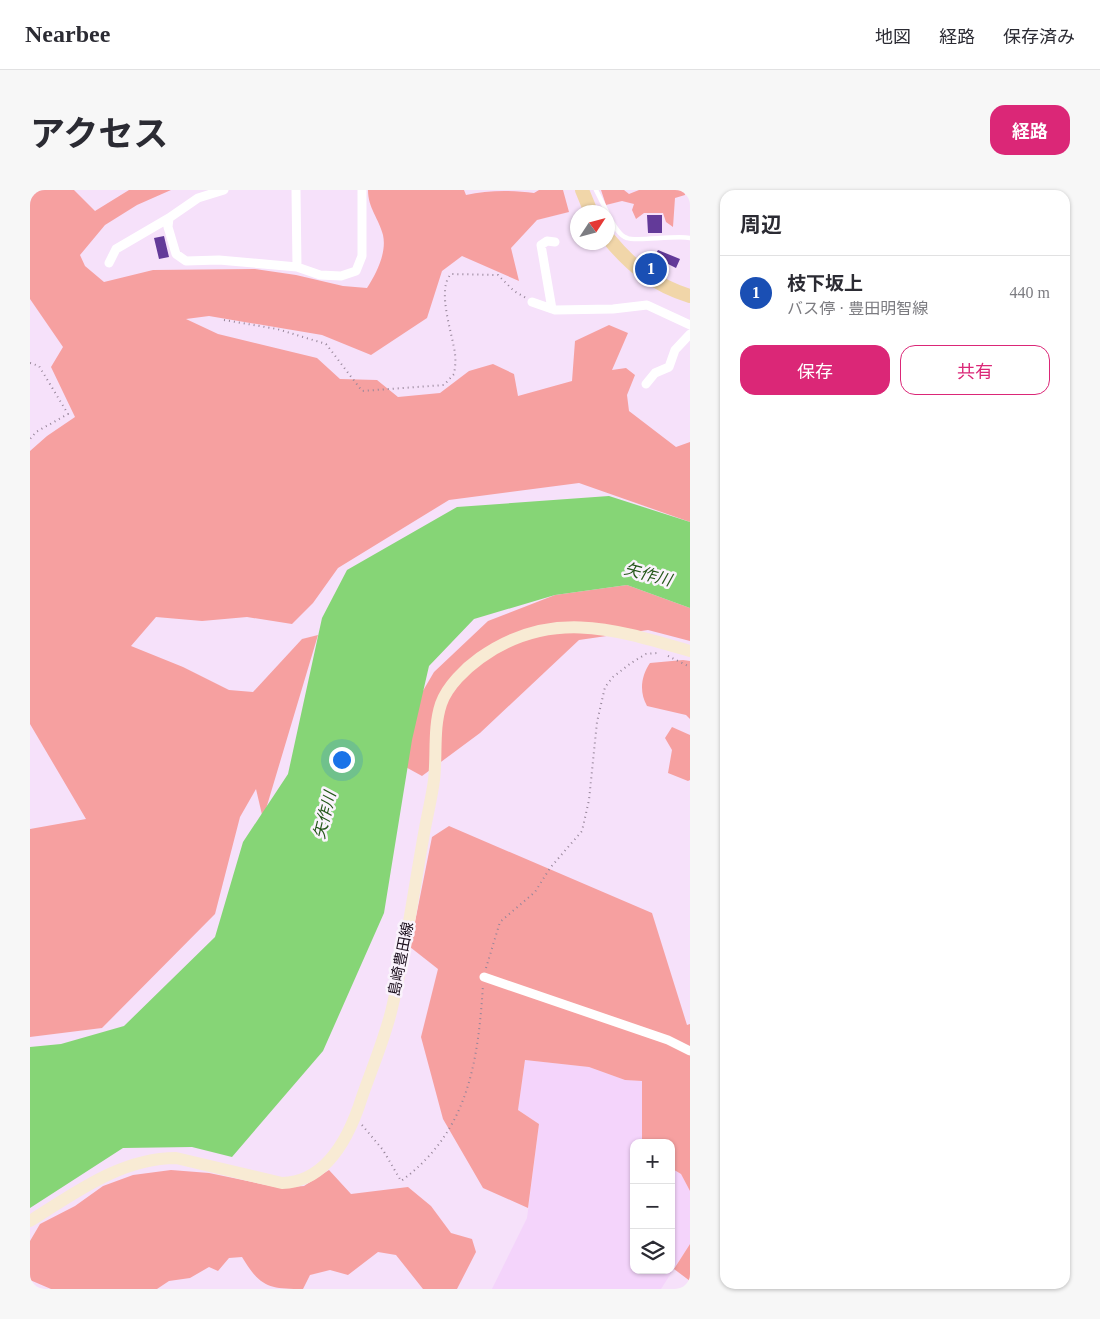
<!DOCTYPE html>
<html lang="ja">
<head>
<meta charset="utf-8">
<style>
	:root { --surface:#fff; --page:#f7f7f7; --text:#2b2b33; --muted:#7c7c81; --line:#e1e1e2; --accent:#db2777 }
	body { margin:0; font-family:"Times New Roman","Noto Sans JP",serif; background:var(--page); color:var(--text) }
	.controls { position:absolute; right:15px; bottom:15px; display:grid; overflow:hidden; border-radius:10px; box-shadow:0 1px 4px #0004 }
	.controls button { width:45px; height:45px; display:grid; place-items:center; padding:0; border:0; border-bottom:1px solid var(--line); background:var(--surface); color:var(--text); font:25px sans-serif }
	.compass { position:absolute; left:540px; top:15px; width:45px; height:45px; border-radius:50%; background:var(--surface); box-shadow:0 1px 4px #0004; rotate:54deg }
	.you { position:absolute; left:311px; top:569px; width:18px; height:18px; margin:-12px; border:4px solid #fff; border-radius:50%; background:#1a73e8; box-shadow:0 0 0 8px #1a73e833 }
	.badge { display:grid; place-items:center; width:32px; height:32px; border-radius:50%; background:var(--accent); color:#fff; font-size:16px; font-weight:700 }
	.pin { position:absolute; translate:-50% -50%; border:2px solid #fff; box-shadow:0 1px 5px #0006 }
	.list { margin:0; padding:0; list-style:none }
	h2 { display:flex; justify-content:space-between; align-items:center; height:65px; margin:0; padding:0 20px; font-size:21px }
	h2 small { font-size:16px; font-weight:400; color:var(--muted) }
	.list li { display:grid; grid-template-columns:32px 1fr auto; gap:15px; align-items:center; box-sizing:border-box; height:75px; padding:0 20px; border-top:1px solid var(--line) }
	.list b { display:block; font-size:19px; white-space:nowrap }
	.list p { margin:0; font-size:16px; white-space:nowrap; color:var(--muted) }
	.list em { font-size:16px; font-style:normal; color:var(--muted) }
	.actions { display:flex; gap:10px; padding:15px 20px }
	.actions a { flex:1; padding:11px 0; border:1px solid var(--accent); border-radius:15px; text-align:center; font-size:18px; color:var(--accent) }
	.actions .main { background:var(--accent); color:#fff }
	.icon { flex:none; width:28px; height:28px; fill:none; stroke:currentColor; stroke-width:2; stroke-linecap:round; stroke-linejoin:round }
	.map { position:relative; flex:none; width:660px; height:1099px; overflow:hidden; border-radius:15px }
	header { display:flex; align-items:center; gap:30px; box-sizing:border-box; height:70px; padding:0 25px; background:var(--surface); border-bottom:1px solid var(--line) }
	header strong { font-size:24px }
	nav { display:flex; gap:28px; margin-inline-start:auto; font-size:18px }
	.intro { display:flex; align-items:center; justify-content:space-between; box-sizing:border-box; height:120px; padding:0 30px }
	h1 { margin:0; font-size:35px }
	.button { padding:12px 22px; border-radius:15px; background:var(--accent); color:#fff; font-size:18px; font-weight:700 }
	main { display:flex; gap:30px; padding:0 30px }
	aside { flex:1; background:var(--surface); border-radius:15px; box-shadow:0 1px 4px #0004 }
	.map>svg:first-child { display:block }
	.built { fill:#f4d4fb }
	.green { fill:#f6a0a0 }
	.water { fill:#86d576 }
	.building { fill:#633a99 }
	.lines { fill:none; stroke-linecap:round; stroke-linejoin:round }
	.path { stroke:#968599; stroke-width:2; stroke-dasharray:1 4; stroke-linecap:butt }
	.lane { stroke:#fff; stroke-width:4.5 }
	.street { stroke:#fff; stroke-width:9 }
	.secondary { stroke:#f8ebd4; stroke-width:12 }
	.primary { stroke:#f1d6a9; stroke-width:14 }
	.labels { text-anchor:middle; stroke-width:5; stroke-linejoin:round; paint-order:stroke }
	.street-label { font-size:15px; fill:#1d111f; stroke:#faf3fc }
	.water-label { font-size:16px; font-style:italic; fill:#245719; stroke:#faf3fc }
</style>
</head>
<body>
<header>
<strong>Nearbee</strong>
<nav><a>地図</a><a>経路</a><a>保存済み</a></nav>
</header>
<div class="intro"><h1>アクセス</h1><a class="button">経路</a></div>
<main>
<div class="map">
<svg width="660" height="1099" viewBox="0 0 660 1099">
	<rect width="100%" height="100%" fill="#f6e1fa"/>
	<path class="built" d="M495,870L559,877L595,890L612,891V953H604V1080H641V978L651,984L660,1001V1054L631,1099H462L497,1028L509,934L488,920Z"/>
	<path class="green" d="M0,0H44L65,21L99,0H141L107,15L75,35L50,65L55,76L74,92L123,80L225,79L266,85L313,96L337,98C346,84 357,63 353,45C349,29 338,18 338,0H434L436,5C457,0 483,0 504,3L509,0H533L539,22L507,30L481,58L489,91L432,66L412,81L397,128L341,165L292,145L179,126L156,129L188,144L287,168L310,189L347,190L368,207L410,203L439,181L463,174L484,184L488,206L542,191L545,151L579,135L598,143L582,180L596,178L605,185L597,205L599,221L646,257L660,252V332L549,293L419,310L308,378L283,413L262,434L217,427L172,431L126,427L101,456L153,477L199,500L223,502L272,449L288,445L233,629L226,599L210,627L185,724L72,838L0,847V639L56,629L0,534V261L17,246L45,227L21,177L33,157L0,109Z
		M571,0H594L599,4L609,0H656L655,5L645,8L643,37L636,32L633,23H614L606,29L602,20L604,14L592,11L576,15Z
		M597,395L660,418V451L618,440L549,450L450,543L392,586L361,569L370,540L404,482L458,431L525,405Z
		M653,470L660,471V529L656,525L617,516C609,502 611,486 620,473Z
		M642,537L660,545V590L658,591L638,583L642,560L635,548Z
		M419,636L622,723L657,835L660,834V1001L651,984L641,978V953H612V891L595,890L559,877L495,870L488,920L509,934L498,1018L453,998L413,929L391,847L408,779L380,757L402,647Z
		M141,980L179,983L251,998L274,996L299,980L321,1004L378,997L401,1016L421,1043L442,1049L446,1062L427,1099H393L366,1065L348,1062L318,1085L300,1080L280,1085L273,1099C239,1099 230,1097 212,1067L199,1068L188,1081L179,1077L160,1088L139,1091L127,1099H21L0,1090V1051L10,1034L45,1016L73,996L103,985Z
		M660,1054V1091L644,1079Z"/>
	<path class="water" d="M579,306L660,332V418L597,395L525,405L444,429L399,476L382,550L354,723L293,861L202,967L162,957L93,958L0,1018V857L31,854L94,836L185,747L213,652L258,584L292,428L317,380L427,317Z"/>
	<path class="building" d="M617,25H632V43H618Z
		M134,46L139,67L129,69L124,48Z
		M628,60L650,69L646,78L624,67Z"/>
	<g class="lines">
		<path class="path" d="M194,130L247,139L296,154L332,201L414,195L424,184C425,178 426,171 425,164C423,145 406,100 421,84L468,85L484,101L496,108
			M0,173L9,176L38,224L6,242L0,249
			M638,466L660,477
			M456,778L470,732L505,702L520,678L552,641L559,610L567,532L575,497L583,487L601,473L616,464L627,463
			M332,935L353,960L371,991C438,942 448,873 453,795"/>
		<path class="lane" d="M566,0L577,22
			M578,24C582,32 588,45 597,48C606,52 645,45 660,48"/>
		<path class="street" d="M194,0L168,8L139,28L138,37L146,64L156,71L189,70L267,77L290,85L311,86L326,81L332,66V0
			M266,0L267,77
			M79,73L86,59L139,28
			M502,112L525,120L583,119L617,115L660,135
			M522,119L511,55L517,51L525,52
			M616,194L625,183L639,177L645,160L660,144
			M454,787L638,850L660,861"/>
		<path class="secondary" d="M0,1031C45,1003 91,968 146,968L252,993C297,992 320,945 332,907C342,878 355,848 362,818C376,759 384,698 395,638C398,622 402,606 404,590C407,565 403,538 411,514C417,496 436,478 450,468C520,418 585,439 660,461"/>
		<path class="primary" d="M552,0L561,22
			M578,48C601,76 624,95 660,106"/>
	</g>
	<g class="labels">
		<g class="street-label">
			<text transform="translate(371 769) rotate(-79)" y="5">島崎豊田線</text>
		</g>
		<g class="water-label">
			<text transform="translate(618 384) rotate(15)" y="6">矢作川</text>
			<text transform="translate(294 625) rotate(-76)" y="6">矢作川</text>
		</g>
	</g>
</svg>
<div class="controls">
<button>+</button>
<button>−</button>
<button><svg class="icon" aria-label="layers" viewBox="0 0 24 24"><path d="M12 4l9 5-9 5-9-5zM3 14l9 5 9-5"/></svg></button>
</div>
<svg class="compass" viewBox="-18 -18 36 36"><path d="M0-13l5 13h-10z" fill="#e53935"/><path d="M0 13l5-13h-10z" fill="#7c7c81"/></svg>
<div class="you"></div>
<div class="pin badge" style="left:621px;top:79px;background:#1a4fb4">1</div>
</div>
<aside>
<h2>周辺<small></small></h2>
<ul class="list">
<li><span class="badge" style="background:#1a4fb4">1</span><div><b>枝下坂上</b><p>バス停 · 豊田明智線</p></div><em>440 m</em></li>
</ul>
<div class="actions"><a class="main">保存</a><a>共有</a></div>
</aside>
</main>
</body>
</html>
